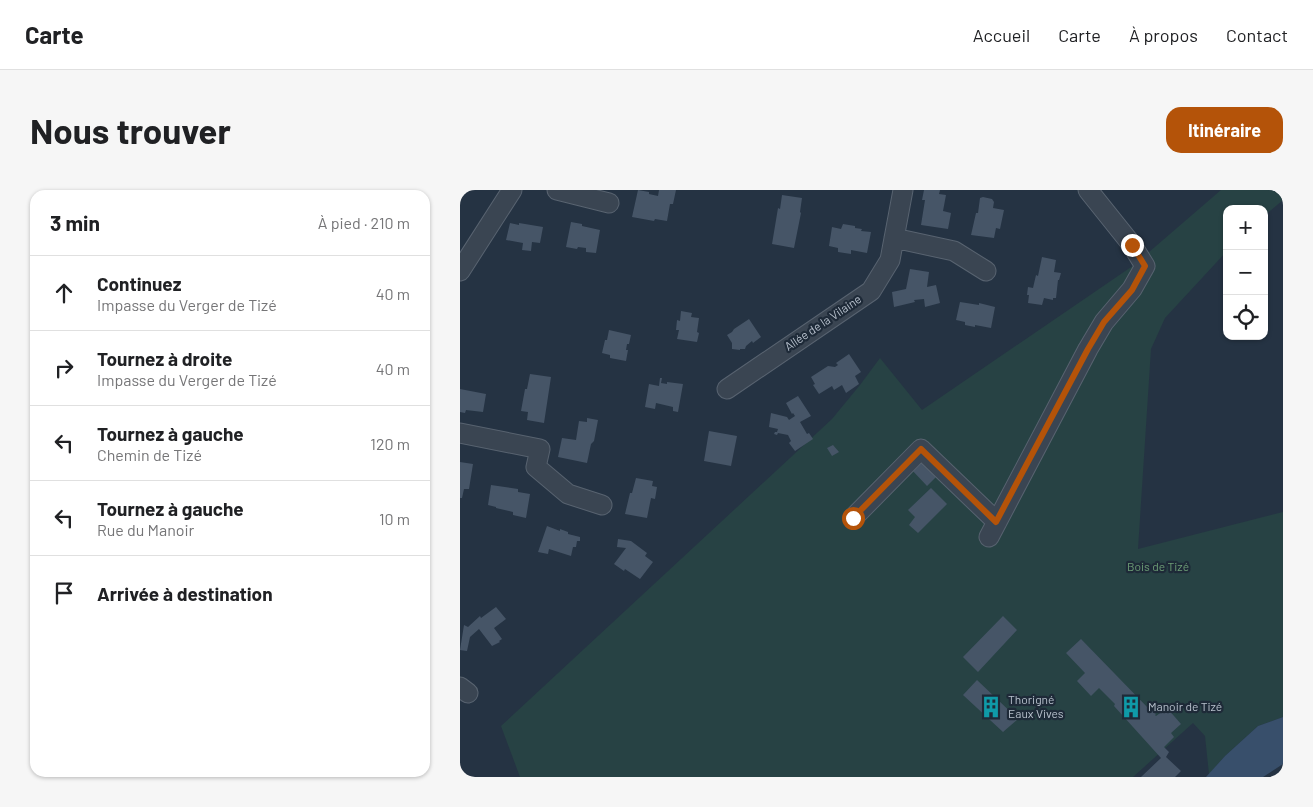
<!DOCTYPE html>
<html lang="fr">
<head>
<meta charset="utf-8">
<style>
	:root { --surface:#fff; --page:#f6f6f6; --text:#202124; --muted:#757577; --line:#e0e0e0; --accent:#b45309 }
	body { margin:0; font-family:Barlow,sans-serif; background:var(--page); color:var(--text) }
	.controls { position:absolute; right:15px; top:15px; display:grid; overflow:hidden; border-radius:10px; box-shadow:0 1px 4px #0004 }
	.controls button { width:45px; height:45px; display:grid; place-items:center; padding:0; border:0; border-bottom:1px solid var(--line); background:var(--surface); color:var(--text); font:25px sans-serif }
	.stop { position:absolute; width:15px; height:15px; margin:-11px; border:4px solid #b45309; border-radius:50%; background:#fff }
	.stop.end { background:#b45309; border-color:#fff; box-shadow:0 1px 5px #0008 }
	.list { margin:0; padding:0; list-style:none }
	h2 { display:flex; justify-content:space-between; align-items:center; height:65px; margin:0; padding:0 20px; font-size:21px }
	h2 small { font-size:16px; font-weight:400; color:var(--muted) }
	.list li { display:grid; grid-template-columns:32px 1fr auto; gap:15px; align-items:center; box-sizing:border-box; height:75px; padding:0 20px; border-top:1px solid var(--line) }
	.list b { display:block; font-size:19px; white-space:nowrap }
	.list p { margin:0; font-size:16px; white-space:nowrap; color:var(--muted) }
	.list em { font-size:16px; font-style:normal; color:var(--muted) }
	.icon { flex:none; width:28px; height:28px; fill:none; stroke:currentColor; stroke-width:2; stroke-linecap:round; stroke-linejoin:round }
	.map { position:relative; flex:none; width:823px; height:587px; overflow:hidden; border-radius:15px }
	header { display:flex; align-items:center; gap:30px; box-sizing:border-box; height:70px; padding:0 25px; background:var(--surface); border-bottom:1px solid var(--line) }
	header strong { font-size:24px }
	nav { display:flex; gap:28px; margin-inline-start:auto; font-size:18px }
	.intro { display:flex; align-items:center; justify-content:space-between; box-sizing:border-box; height:120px; padding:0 30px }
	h1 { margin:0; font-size:35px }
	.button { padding:12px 22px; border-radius:15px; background:var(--accent); color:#fff; font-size:18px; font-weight:700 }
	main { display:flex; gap:30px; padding:0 30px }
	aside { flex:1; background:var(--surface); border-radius:15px; box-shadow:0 1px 4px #0004 }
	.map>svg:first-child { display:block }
	.green { fill:#274244 }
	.water { fill:#384f6b }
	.building { fill:#465567 }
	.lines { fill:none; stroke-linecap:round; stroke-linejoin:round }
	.minor-casing { stroke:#586370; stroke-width:21 }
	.minor { stroke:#3a4552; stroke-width:19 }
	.route { stroke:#b45309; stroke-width:6 }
	.labels { text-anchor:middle; stroke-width:4.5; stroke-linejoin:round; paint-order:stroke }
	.street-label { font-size:12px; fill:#b7c0cc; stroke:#1e2a38 }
	.park-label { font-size:12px; fill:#6d9e76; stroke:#1e2a38 }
	.poi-label { font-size:12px; fill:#b7c0cc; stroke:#1e2a38; text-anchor:start }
</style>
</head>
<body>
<header>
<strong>Carte</strong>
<nav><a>Accueil</a><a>Carte</a><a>À propos</a><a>Contact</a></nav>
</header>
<div class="intro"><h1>Nous trouver</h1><a class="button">Itinéraire</a></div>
<main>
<aside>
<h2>3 min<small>À pied · 210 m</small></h2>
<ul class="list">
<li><svg class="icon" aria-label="ahead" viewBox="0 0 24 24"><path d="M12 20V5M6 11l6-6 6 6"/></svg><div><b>Continuez</b><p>Impasse du Verger de Tizé</p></div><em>40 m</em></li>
<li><svg class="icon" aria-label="right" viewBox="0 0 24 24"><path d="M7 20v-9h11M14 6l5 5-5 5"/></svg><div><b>Tournez à droite</b><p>Impasse du Verger de Tizé</p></div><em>40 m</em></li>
<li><svg class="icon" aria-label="left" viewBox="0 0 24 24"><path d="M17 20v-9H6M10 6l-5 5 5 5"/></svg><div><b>Tournez à gauche</b><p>Chemin de Tizé</p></div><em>120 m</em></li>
<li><svg class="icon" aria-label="left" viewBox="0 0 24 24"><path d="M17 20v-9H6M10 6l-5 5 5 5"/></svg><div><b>Tournez à gauche</b><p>Rue du Manoir</p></div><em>10 m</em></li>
<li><svg class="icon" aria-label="arrive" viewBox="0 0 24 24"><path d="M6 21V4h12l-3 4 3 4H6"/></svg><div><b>Arrivée à destination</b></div></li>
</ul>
</aside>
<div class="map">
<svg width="823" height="587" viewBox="0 0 823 587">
	<rect width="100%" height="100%" fill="#253343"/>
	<path class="green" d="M761,0H823V10L804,26V19H767V61L705,128L691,159L678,359L823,322V527L798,536L765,566L749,584L745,546L733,533L673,587H60L41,536L372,229L400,195L420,168L462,220L674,75Z"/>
	<path class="water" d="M823,527V574L803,587H746L765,566L798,536Z"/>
	<path class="building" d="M178,0L189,2V4L198,6L199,0H216L213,14H210L207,31L195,29L194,31L172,27Z
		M464,0H480L479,4L486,5L483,21L491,23L488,39L461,35L465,10H462Z
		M322,5L342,8L340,22L341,23L334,58L312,54L318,18L320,19Z
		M523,7L532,9L534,12L533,18L544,20L540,39L536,38L534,48L511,45L516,23H518L520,8Z
		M111,32L122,34V36L140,40L136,63L126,62V58L118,57L117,59L106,57Z
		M50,33L59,35V33L83,37L80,53L72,52L71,61L62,60L63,53L46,50Z
		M383,34L395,36V38L402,39L401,41L411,42L407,63L391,60V64L378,62V58L369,56L372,37L381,39Z
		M582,67L596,70L594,82L601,83L599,90H598L596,108H593V110L584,108L582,115L568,113L569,105H567L568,97L573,98L576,85L578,86Z
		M450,79L469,82L467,97L476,95L480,113L465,117L464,109L454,110L455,112L434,117L432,102L446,99Z
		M500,112L519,115V113L535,117L531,138L515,135V137L505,135V132L496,130Z
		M221,121L232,123L231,127L239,128L237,142L239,143L237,152L217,149L219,140H216L217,130L220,131Z
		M289,129L301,147L293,153L292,151L286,156L285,159H280V160L272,159V153L267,145L272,142L274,139Z
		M149,140L171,145L169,154H167L166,160H168L166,171L150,168V165L142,163L145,150H147Z
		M389,164L401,182L395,186L399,194L386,203L382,195L374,200L372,196L359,204L353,195L355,194L351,187L368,176L375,177L378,175L376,173Z
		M70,184L91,187L84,233L67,230L68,222L61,221L65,199H67Z
		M200,188H202L201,193L207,194V192L223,194L218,222L213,221V217L196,213L195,219L185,217L189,194L199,196Z
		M0,199L26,204L23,222L6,220L5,223L0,222Z
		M338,206L351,226L340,232L347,244L349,243L353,249L335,261L329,253L331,251L328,245L318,243L317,245L314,244L315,242H317L318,239L309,237L311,223L327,227L329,230L335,226L333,223L332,224L326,213Z
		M127,228L138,230L134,251L131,254L127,273L98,267L102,248L116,250L119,231L127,232Z
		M249,241L277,246L271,276L244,271Z
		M373,255L379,262L372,266L367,258Z
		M459,269L476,287L467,296L450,278Z
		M0,272L13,274L9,299H4L2,308H0Z
		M176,288L193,291L192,296L197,297L195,309L191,308L187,328L165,324L170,303H172Z
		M31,295L58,299V302L70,304L66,328L53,325V322L36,318V317L28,315Z
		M471,298L487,314L458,343L449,335L455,327L448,320Z
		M87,336L100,341V339L108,342V344L120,347V351H117L116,357H113L111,366L89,359L88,364L78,362Z
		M158,349L171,351L187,363L185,366L193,372L180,389L165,379L164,381L154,374L166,358L157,357Z
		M36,417L46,429L34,438L42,449L39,451L40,452L32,456L19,439L10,447L7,461L0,460L4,435L8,437L20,426L21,428Z
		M543,426L557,440L518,482L503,467Z
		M621,449L689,519L690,518L696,524L695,525L696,526L707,518L721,534L711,543L714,547L704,557L709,562L706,567L721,581L715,587H681L701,568L654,516L655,514L639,498L631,506L617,491L625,483L606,463Z
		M517,490L558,529L543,542L503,505Z"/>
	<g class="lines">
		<g class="minor-casing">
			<path id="minor" d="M97,0L149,13
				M434,48L494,61L526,81
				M0,81L52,0
				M267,199L411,101L430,70L443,0
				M0,243L80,259L76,277L108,304L142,315
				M393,328L461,259L537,332
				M529,347L628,159L644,132L672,99L685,76L672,55L628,0
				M0,497L8,503"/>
		</g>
		<use href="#minor" class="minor"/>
	</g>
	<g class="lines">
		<path class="route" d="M393,328L461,259L536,332L628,159L644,132L672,100L685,76L672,55"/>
	</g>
	<defs>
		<g id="building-bare" transform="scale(1.725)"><path d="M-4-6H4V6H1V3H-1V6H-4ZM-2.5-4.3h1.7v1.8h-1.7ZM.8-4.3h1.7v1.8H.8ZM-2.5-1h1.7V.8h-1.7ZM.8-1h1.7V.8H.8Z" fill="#0f9aa8" stroke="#1e2a38" stroke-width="2.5" paint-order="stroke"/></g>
	</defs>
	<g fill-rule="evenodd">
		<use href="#building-bare" x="531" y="517"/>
		<use href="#building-bare" x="671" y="517"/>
	</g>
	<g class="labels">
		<g class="street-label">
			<text transform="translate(363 133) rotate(-34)" y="4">Allée de la Vilaine</text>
		</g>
		<g class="park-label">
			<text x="698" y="381">Bois de Tizé</text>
		</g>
		<g class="poi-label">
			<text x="548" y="514">Thorigné<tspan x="548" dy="14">Eaux Vives</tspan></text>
			<text x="688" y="521">Manoir de Tizé</text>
		</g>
	</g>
</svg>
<div class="controls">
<button>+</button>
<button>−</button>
<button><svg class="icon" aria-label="locate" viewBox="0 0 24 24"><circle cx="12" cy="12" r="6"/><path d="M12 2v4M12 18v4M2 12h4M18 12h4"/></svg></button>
</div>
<div class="stop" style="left:393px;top:328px"></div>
<div class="stop end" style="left:672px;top:55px"></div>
</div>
</main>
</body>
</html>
